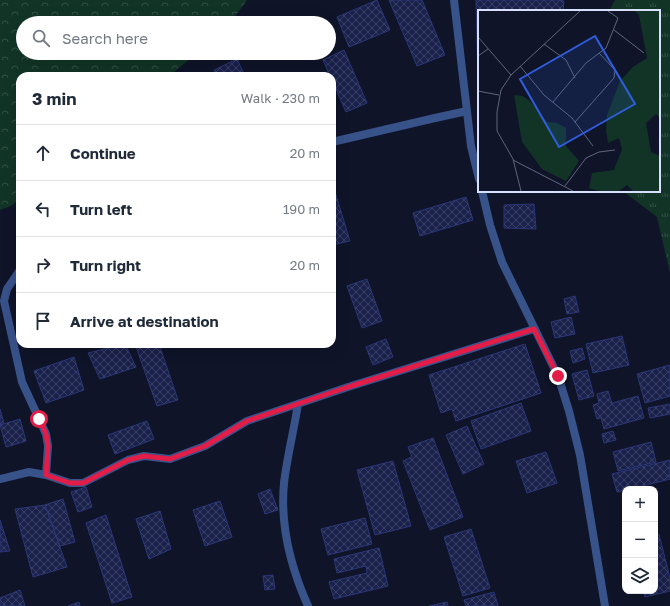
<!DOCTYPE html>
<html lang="en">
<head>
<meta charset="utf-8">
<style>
	:root { --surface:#fff; --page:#f6f6f7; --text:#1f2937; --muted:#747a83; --line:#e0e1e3 }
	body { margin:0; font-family:"Golos Text",sans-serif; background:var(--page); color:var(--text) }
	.controls { position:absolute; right:12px; bottom:12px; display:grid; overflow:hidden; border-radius:8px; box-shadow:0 4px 16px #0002 }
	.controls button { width:36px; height:36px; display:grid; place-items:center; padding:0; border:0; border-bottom:1px solid var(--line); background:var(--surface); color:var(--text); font:20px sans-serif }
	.stop { position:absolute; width:12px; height:12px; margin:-9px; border:3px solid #e11d48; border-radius:50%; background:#fff }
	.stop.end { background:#e11d48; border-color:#fff; box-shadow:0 1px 4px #0008 }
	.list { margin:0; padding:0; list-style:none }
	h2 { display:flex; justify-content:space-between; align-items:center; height:52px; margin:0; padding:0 16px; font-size:17px }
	h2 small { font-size:13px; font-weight:400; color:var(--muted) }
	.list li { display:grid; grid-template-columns:26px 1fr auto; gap:12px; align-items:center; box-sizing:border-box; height:56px; padding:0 16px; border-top:1px solid var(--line) }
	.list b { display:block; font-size:15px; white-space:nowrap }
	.list em { font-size:13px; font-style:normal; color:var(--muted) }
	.icon { flex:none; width:22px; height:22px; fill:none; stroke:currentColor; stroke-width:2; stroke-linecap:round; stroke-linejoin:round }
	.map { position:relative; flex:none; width:670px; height:606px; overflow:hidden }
	.search { position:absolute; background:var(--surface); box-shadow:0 4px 16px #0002; left:16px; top:16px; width:320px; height:44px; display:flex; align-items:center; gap:10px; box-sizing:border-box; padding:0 14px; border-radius:22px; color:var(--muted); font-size:15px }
	.panel { position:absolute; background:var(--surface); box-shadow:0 4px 16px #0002; left:16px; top:72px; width:320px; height:276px; border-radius:12px }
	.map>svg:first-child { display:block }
	.grass { fill:url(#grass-tufts) }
	.forest { fill:url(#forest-crowns) }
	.building { fill:url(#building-cross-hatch); stroke:#2b3778 }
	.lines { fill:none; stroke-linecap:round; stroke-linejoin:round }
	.street { stroke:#38528a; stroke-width:8 }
	.route { stroke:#e11d48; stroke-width:5 }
	.inset-road { fill:none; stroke:#5f667f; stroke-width:1 }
	.view { fill:#305ddc; fill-opacity:0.15; stroke:#305ddc; stroke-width:2 }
	.inset-edge { fill:none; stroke:#d7e1ff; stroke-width:2 }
</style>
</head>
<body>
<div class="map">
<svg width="670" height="606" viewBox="0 0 670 606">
	<defs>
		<pattern id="grass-tufts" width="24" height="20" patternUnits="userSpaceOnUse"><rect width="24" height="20" fill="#123427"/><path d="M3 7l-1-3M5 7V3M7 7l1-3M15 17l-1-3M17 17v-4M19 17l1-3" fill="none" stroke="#345147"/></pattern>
		<pattern id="forest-crowns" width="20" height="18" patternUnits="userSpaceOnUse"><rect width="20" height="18" fill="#123427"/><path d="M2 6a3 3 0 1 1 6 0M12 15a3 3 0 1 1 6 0" fill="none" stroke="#345147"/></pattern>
		<pattern id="building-cross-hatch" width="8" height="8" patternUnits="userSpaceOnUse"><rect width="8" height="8" fill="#1a214b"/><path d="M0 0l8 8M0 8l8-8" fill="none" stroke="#3b4166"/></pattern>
	</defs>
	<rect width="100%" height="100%" fill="#0f1429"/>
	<path class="grass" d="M615,0H670V273L657,217L623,191H659V11H609Z"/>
	<path class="forest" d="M0,0H247L230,23H23V53H197L169,76H20V199L11,206L0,210Z"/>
	<path class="building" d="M377,0L390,30L349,47L337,17Z
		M389,0H422L445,55L417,66Z
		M476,0H559L564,1L563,11H509L494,8V11H479L478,81Z
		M344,50L367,103L346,112L332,80V76H330L323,60Z
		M237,59L245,76H217L214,70Z
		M332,182L350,241L332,245Z
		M466,197L473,220L420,236L413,213Z
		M534,204L536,229L504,228V205Z
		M367,279L382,321L362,328L347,286Z
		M575,296L579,312L567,314L564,299Z
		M571,317L575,334L555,338L551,322Z
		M622,336L629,365L593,373L586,344Z
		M386,339L393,357L373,365L366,347Z
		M125,344L136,367L100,379L88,353Z
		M135,344H159L178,400L157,406Z
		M525,344L541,393L456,421L452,409L441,413L429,375Z
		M582,348L585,359L573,363L570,351Z
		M74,357L84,390L46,403L34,371Z
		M670,365V396L645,403L637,374Z
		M587,370L594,396L579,400L572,374Z
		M608,391L612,403L638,396L644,418L604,429L601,418L597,419L593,405L599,403L597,394Z
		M521,403L531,431L481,449L471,421Z
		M670,404V414L650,418L648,408Z
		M0,409L4,423L0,425Z
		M20,419L26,441L6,447L0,425Z
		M147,421L154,439L115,454L108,435Z
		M467,426L484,464L463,474L446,435Z
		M613,431L616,440L604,443L602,434Z
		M433,438L463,517L430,530L403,461L412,457L408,447Z
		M651,442L656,462L618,471L613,452Z
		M546,452L557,483L527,493L516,461Z
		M670,460V479L631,489H625V490L617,492L612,474Z
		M393,461L411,526L375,535L357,470Z
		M86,487L92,507L78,512L71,492Z
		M270,489L278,510L265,514L258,494Z
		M63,499L75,542L60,546L45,505Z
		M220,501L232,537L205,546L193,510Z
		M45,505L67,567L33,577L15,509Z
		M160,511L171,549L149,559L136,519Z
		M106,515L132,597L112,603L86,523Z
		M655,517L657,532H655Z
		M365,518L372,544L328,555L321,529Z
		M0,520L10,551L0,552Z
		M471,529L490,588L463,596L444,537Z
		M659,534L670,578V591L645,597L643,591H655V535Z
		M379,548L388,586L334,599L329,582L367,573L366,566L337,573L334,559Z
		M273,575L275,589L265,590L263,576Z
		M20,590L25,606H0V598Z
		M494,592L498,606H466L464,600Z
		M79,602L80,606H68Z
		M447,602L448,606H429Z"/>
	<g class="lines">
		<path class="street" d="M454,0L471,146L479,179
			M332,142L435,118L467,111
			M482,191L490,225L502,262L558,376L569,411L580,455L605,606
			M20,270L7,289L4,301L22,382L46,434L48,446L46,475
			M298,404C294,430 287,457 284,483C280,525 291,568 308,606
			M0,479L29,472L46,475L70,483H83L128,460L144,456L170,459L205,446L247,421L348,387L534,329"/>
	</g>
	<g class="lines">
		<path class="route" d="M39,419L46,434L48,446L46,475L70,483H83L128,460L144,456L170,459L205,446L247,421L348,387L534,329L558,376"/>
	</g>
	<g transform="translate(478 10)">
		<rect width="182" height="182" fill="#0f1429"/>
		<path d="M36,85L45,86L53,92L69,112L79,113L88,118V136L101,151L88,171L64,159L44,132Z" fill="#123427"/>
		<path d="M157,1H182V108L178,104L168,113L173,142L182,146V181H155L149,175L141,181H121L111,178L114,163L136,160L144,139L141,128L130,133L128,121L129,105L142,71L155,57L169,48L161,5Z" fill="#123427"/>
		<path class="inset-road" d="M136,20L166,43M0,27L33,65M66,34L88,50L97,68M0,46L10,39M42,56L66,85L94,108L115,136M0,81L21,85M75,92L108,53L128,38L140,8L130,1M97,112L136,68L137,60L121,43M35,150L95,181M87,176L108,148L121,142L137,140M43,181L35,149L19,121V102L23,80L33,65L102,1"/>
		<path class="view" d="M117,26L157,94L81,137L42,69Z"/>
		<rect width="182" height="182" class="inset-edge"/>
	</g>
</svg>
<div class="controls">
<button>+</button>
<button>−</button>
<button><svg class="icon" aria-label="layers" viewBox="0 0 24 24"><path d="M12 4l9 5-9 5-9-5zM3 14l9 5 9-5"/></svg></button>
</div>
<div class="stop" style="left:39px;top:419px"></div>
<div class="stop end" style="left:558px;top:376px"></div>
<div class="search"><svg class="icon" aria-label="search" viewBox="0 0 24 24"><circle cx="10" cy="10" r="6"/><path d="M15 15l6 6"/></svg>Search here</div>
<section class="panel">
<h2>3 min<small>Walk · 230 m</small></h2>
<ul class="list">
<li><svg class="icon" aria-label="ahead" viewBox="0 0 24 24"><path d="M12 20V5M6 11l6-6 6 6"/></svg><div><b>Continue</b></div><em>20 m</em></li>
<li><svg class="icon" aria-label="left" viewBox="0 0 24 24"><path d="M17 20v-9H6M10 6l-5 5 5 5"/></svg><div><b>Turn left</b></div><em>190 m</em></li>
<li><svg class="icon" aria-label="right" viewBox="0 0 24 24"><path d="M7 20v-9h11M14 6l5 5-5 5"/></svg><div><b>Turn right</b></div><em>20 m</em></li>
<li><svg class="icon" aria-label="arrive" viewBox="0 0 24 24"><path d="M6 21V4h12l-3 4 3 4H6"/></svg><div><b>Arrive at destination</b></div></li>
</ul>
</section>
</div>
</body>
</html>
